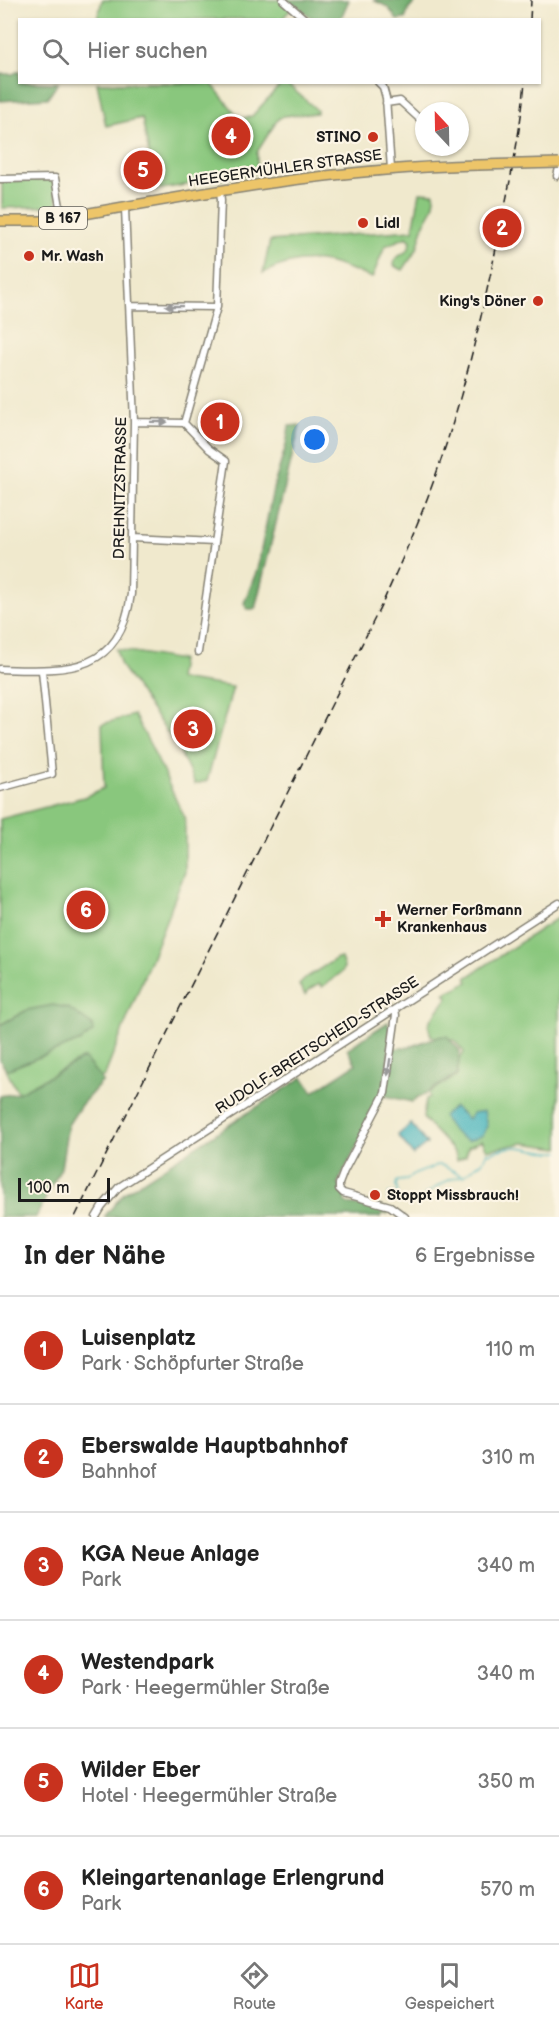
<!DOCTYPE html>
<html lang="de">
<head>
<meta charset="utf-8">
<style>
	:root { --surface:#fff; --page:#f6f6f6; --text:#222; --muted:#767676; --line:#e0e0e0; --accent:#c8321e }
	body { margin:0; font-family:"Balsamiq Sans",sans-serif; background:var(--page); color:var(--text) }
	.compass { position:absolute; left:415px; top:102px; width:54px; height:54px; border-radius:50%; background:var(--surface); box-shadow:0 2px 4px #0004; rotate:338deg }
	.scale { position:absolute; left:18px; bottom:15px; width:92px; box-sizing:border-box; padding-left:6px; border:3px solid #1c1c1c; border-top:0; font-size:16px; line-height:21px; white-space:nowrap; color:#1c1c1c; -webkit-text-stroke:4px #fcf5e5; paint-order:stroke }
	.you { position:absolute; left:315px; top:440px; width:21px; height:21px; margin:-15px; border:4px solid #fff; border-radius:50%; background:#1a73e8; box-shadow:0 0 0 9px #1a73e833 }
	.badge { display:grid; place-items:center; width:39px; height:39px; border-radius:50%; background:var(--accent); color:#fff; font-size:20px; font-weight:700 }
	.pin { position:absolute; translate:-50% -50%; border:3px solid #fff; box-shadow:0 2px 6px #0006 }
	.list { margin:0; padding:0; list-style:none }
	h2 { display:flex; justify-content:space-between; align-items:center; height:78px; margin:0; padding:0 24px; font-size:26px }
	h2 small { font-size:20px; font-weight:400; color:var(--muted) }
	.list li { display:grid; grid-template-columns:39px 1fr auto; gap:18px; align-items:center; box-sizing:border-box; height:108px; padding:0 24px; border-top:2px solid var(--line) }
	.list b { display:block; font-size:22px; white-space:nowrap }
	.list p { margin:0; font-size:20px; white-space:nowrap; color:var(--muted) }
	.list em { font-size:20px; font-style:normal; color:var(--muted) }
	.icon { flex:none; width:33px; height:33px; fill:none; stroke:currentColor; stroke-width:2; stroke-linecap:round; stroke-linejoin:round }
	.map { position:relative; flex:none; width:559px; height:1217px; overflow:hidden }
	.search { position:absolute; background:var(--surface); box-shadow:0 2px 4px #0004; left:18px; right:18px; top:18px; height:66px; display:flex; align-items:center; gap:15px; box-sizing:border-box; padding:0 21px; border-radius:0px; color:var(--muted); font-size:22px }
	.sheet { height:726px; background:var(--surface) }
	nav { display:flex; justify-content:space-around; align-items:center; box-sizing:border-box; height:84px; border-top:2px solid var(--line); background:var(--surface); font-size:16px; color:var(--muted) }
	nav a { display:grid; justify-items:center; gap:3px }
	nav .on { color:var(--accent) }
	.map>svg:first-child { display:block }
	.green { fill:#89c77d; stroke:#52724c; stroke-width:1.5 }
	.forest { fill:#6eac6c; stroke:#456444; stroke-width:1.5 }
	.water { fill:#42b2bb; stroke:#2f676c; stroke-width:1.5 }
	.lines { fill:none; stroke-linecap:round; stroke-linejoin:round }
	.stream { stroke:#42b2bb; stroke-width:1.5 }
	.minor-casing { stroke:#868274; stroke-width:9 }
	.primary-casing { stroke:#868274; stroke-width:12 }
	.minor { stroke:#fff; stroke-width:6 }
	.primary { stroke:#edc569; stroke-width:9 }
	.rail { stroke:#1c1c1c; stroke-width:1.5; stroke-dasharray:9 4.5; stroke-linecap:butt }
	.primary-bridge-casing { stroke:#868274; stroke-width:12; stroke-linecap:butt }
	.primary-bridge { stroke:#edc569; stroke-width:9 }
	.oneway { fill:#999 }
	.poi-dot { fill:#c8321e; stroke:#fcf5e5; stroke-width:2 }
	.labels { text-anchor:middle; stroke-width:4.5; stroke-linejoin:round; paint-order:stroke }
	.shield { fill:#fcf5e5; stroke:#5f5d58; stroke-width:1.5 }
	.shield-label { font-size:14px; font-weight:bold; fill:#1c1c1c }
	.poi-label { font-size:15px; font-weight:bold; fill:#1c1c1c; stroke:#fcf5e5; text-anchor:start }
	.street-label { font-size:15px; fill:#1c1c1c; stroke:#fcf5e5 }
</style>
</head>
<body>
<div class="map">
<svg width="559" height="1217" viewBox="0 0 559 1217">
	<rect width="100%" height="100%" fill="#fcf5e5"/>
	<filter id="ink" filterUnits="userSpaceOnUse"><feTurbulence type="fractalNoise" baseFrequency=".0167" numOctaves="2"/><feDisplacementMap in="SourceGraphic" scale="12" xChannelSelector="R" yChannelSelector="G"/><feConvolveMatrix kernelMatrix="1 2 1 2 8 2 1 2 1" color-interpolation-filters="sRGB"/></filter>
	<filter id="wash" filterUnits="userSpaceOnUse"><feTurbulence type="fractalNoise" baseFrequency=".008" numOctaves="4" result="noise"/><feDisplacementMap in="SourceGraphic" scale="24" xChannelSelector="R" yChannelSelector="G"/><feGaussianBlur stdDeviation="1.35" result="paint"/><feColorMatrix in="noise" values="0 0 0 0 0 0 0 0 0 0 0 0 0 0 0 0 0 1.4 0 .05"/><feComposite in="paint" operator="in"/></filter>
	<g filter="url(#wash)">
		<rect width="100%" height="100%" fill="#f0e9cd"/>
		<path class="green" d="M102,0H283L292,8L282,19L97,20Z
			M97,83H211L240,119L252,116L282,83H286L317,110V113L283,116L278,119L257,152V173L156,190L142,118L106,126Z
			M50,180L54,181L58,206L2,208V181Z
			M420,192L434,193L435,198L433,208L424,224L417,249L403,270L394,266L395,259L408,250L411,241L407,237L385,246L372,278C330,261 306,251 263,273L270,241L413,230Z
			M116,649L181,660L178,679L233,687L207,781L195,784L178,748L121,666Z
			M134,715L151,746L185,819V872L105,1075L100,1079L84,1058L18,1093L6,1070L81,1041L27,1010L0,1025V819L84,797L104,788L102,724Z
			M559,917V1148L524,1143L487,1150L482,1140L468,1147L466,1156L457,1160L455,1153L423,1118L426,1099L430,1097L428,1093L457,1076L459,1061L464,1052L454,1040L431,1036L428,1024L448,997L445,993L468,982L466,978Z
			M337,958H341L344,967L342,972L322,987L319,984L309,990L305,995L299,985L307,977Z"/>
		<path class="forest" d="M283,0H349L340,20L313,19L295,4L292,8Z
			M373,0H417L409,9L405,19L397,20L388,7Z
			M19,71L20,82L58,83L48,98L0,101V74H13Z
			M300,425L255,609H247L244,603L257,570L273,489L286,445L289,426Z
			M53,1005L68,1008L92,1025L93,1032L81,1041L6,1070L0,1060V1025L27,1010Z
			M388,1022L391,1035L383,1096L338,1183L346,1197L345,1201L348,1204L365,1207L367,1202L395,1211H389L387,1214L383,1213L380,1217H104L124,1193L303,1077L313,1092L356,1064L347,1049Z
			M443,1036H447L460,1051L457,1076L451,1078L412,1102L385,1096L393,1048C413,1050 425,1038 443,1036Z
			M84,1058L103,1081L81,1105L68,1125L61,1168L36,1217H0V1096L18,1093Z"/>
		<path class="water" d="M454,1107L468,1119L473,1113L484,1111L487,1126L483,1135L468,1141C456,1136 448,1127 443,1116Z
			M411,1124L427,1144L413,1155L398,1135Z"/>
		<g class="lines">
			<path class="stream" d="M388,1201L389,1193L398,1194L396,1185L397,1181L407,1180L413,1175L438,1165L444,1166L463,1176C471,1172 474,1165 482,1163L487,1152L490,1154C494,1150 497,1151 503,1149C522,1143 540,1154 559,1152
				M417,1203C429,1191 444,1180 461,1176"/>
		</g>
	</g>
	<g filter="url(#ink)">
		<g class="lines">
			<g class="minor-casing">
				<path id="minor" d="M283,0L306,20
					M378,82L383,87L386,98L391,169
					M386,103L400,101L424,123
					M557,176L559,168
					M0,179L55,178L62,218
					M130,306L217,307
					M134,422L184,423
					M132,538L214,542
					M198,652L226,461L209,449L184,423L217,307L221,200L220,191
					M0,669C66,671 120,675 131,594L134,422L125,208
					M0,788L52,774L42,671
					M395,1009L396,1015L385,1093L344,1171L339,1184V1189L343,1193L390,1206L405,1217
					M96,1217L102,1207L119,1187L559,903"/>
			</g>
			<g class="primary-casing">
				<path id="primary" d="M0,221H44L62,218C200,193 337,168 478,165"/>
			</g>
			<use href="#minor" class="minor"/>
			<use href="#primary" class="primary"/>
			<path class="rail" d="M530,20L531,0
				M75,1217L383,602C401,562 419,522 434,480C462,402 481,320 498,239C509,187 520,135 525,82"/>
			<g class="primary-bridge-casing">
				<path id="primary-bridge" d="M478,165L559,163"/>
			</g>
			<use href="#primary-bridge" class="primary-bridge"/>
		</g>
		<defs><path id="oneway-solid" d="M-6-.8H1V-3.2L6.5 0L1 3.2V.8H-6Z" transform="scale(1.5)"/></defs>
		<g class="oneway">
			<use href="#oneway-solid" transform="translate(174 306) rotate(-179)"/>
			<use href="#oneway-solid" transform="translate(159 422) rotate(1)"/>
			<use href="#oneway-solid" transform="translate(389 1067) rotate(98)"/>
		</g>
	</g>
	<g class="poi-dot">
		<circle cx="373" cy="137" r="6"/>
		<circle cx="363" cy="223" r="6"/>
		<circle cx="29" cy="256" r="6"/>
		<circle cx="538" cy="301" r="6"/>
		<path d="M380 910h6v6h6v6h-6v6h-6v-6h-6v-6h6z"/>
		<circle cx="375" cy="1195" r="6"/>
	</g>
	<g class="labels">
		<rect class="shield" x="39" y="207" width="48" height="22" rx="4.5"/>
		<g class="shield-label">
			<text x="63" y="223">B 167</text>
		</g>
		<g class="poi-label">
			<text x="361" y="142" text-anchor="end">STINO</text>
			<text x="375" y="228">Lidl</text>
			<text x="41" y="261">Mr. Wash</text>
			<text x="526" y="306" text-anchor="end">King's Döner</text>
			<text x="397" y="915">Werner Forßmann<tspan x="397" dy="17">Krankenhaus</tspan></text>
			<text x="387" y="1200">Stoppt Missbrauch!</text>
		</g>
		<g class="street-label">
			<text transform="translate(285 168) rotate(-8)" y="5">HEEGERMÜHLER STRASSE</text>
			<text transform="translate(120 488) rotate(-89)" y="5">DREHNITZSTRASSE</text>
			<text transform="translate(317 1045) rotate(-33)" y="5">RUDOLF-BREITSCHEID-STRASSE</text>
		</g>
	</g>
</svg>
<svg class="compass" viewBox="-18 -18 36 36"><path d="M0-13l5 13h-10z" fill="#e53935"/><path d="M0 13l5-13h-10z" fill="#767676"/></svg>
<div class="scale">100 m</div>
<div class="you"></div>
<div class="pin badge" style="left:220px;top:422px">1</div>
<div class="pin badge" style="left:502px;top:228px">2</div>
<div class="pin badge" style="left:193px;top:729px">3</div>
<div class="pin badge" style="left:231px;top:136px">4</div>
<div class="pin badge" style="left:143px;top:170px">5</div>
<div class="pin badge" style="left:86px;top:910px">6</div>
<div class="search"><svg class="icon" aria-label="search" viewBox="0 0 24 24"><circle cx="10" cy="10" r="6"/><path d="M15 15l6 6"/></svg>Hier suchen</div>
</div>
<section class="sheet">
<h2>In der Nähe<small>6 Ergebnisse</small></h2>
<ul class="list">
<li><span class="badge">1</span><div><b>Luisenplatz</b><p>Park · Schöpfurter Straße</p></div><em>110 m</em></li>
<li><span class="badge">2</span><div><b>Eberswalde Hauptbahnhof</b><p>Bahnhof</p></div><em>310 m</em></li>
<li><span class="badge">3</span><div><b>KGA Neue Anlage</b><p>Park</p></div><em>340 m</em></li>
<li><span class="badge">4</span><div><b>Westendpark</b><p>Park · Heegermühler Straße</p></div><em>340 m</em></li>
<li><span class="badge">5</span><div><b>Wilder Eber</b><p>Hotel · Heegermühler Straße</p></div><em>350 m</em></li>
<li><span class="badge">6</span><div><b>Kleingartenanlage Erlengrund</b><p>Park</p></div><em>570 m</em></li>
</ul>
</section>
<nav>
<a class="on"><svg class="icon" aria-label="map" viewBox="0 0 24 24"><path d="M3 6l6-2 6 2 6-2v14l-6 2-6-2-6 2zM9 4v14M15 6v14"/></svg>Karte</a>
<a><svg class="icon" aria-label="directions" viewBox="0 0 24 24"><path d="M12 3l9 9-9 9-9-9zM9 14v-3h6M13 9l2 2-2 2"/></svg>Route</a>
<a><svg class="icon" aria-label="saved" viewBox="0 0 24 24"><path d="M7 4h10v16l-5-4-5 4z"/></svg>Gespeichert</a>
</nav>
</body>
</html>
